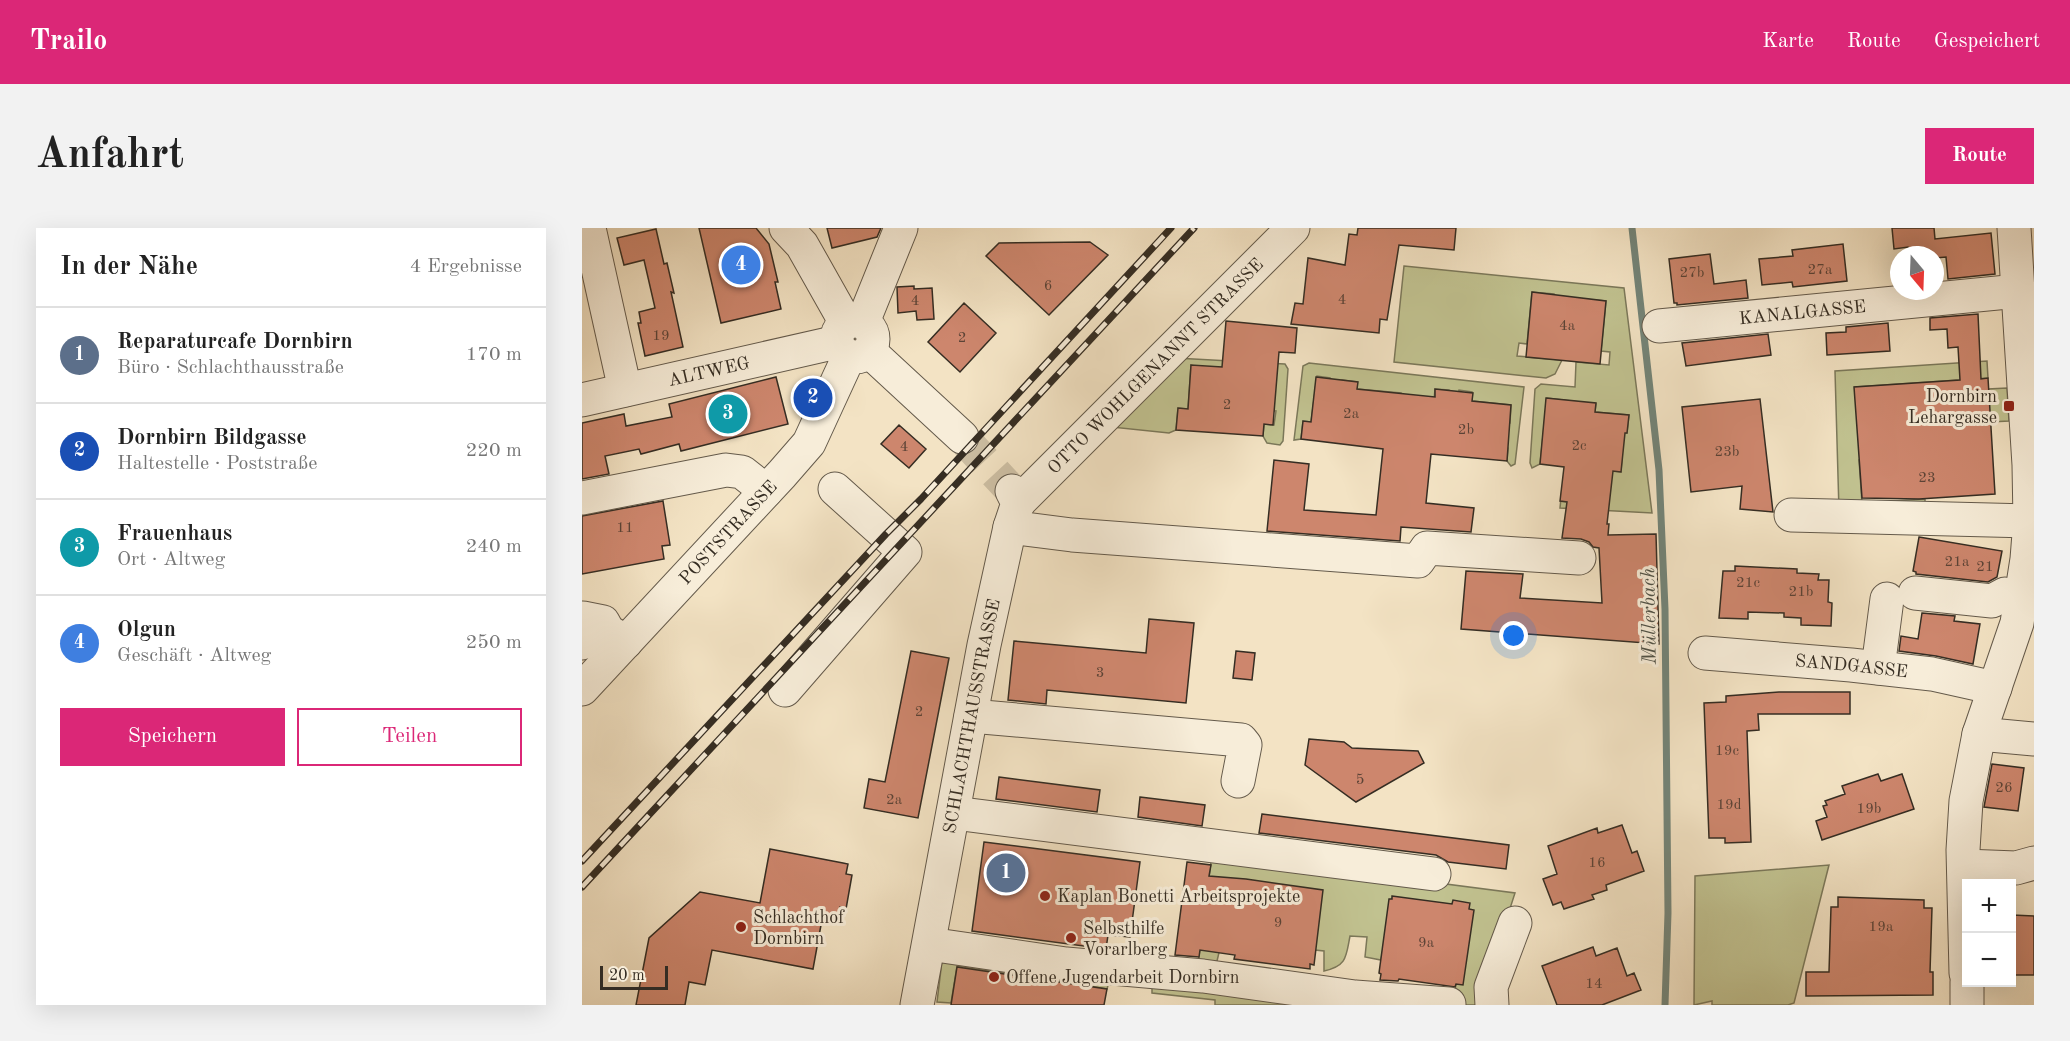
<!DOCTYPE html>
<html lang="de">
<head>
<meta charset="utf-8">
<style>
	:root { --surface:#fff; --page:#f2f2f2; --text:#222; --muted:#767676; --line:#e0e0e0; --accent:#db2777 }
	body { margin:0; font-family:"Old Standard TT",serif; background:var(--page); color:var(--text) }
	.controls { position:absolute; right:18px; bottom:18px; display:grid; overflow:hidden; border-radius:0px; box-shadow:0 6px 24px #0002 }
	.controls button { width:54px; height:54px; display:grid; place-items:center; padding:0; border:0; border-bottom:2px solid var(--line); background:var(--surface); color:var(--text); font:30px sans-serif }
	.compass { position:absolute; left:1308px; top:18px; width:54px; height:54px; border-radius:50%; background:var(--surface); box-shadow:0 6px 24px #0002; rotate:161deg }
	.scale { position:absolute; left:18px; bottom:15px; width:68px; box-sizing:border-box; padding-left:6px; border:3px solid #352d23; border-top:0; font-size:16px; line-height:21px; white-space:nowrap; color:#352d23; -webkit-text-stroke:4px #f7edd9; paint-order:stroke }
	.you { position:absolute; left:932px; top:408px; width:21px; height:21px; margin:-15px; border:4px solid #fff; border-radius:50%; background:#1a73e8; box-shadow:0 0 0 9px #1a73e833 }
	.badge { display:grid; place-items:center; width:39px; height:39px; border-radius:50%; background:var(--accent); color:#fff; font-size:20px; font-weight:700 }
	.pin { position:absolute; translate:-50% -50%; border:3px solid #fff; box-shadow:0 2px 6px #0006 }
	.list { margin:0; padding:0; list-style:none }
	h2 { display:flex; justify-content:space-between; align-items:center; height:78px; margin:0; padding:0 24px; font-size:26px }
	h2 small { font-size:20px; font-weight:400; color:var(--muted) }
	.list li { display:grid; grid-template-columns:39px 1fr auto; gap:18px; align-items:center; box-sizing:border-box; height:96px; padding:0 24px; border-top:2px solid var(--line) }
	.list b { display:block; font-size:22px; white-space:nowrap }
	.list p { margin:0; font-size:20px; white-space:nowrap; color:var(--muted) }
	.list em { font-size:20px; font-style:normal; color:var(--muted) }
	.actions { display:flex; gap:12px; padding:18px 24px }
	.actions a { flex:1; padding:14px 0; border:2px solid var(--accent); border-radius:0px; text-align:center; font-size:21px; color:var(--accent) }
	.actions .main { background:var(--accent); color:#fff }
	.map { position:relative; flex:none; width:1452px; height:777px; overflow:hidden; border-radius:0px }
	header { display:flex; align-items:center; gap:36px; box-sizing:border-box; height:84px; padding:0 30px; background:var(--accent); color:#fff }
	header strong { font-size:28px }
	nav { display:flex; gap:33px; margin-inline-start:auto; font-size:21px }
	.intro { display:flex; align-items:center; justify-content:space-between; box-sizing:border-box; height:144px; padding:0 36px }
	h1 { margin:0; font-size:42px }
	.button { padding:15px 27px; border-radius:0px; background:var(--accent); color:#fff; font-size:21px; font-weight:700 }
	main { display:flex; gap:36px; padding:0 36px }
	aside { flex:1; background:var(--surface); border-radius:0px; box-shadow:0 6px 24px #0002 }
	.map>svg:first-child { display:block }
	.green { fill:#c1c290; stroke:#7b785a; stroke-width:1.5 }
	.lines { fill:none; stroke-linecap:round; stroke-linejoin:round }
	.stream { stroke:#738478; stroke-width:7 }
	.building { fill:#cd866d; stroke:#352d23; stroke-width:1.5 }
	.minor-tunnel { stroke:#cdbfa4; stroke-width:33; stroke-dasharray:33 16; stroke-linecap:butt }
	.minor-casing { stroke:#645a4b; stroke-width:35 }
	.minor { stroke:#f7edd9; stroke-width:33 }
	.rail-casing { stroke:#352d23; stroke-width:7 }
	.rail { stroke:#f7edd9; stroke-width:4.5; stroke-dasharray:14; stroke-linecap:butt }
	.poi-dot { fill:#8f2418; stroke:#f7edd9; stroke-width:2 }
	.labels { text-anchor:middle; stroke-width:6; stroke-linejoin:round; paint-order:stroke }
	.number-label { font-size:15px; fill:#5b4336 }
	.street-label { font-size:18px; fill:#352d23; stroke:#f7edd9 }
	.poi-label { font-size:18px; fill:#352d23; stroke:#f7edd9; text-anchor:start }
	.water-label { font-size:20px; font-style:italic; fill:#4f5146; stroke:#f7edd9 }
</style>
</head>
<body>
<header>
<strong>Trailo</strong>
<nav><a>Karte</a><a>Route</a><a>Gespeichert</a></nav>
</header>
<div class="intro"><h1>Anfahrt</h1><a class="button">Route</a></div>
<main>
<aside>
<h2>In der Nähe<small>4 Ergebnisse</small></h2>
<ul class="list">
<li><span class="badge" style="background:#5c6f8a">1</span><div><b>Reparaturcafe Dornbirn</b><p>Büro · Schlachthausstraße</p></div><em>170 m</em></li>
<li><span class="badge" style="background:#1a4fb4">2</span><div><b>Dornbirn Bildgasse</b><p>Haltestelle · Poststraße</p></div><em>220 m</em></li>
<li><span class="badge" style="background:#0f9aa8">3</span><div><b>Frauenhaus</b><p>Ort · Altweg</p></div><em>240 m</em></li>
<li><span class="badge" style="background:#3f7fe0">4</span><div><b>Olgun</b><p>Geschäft · Altweg</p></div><em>250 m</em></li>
</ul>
<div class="actions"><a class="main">Speichern</a><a>Teilen</a></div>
</aside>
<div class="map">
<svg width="1452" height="777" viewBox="0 0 1452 777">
	<rect width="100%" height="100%" fill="#f3e3c4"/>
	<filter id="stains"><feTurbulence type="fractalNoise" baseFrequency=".00333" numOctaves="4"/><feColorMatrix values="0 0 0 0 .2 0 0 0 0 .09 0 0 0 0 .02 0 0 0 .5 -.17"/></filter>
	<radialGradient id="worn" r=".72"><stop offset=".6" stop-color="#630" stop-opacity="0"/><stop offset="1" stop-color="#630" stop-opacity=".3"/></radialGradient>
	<path class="green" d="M822,38L1042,60L1070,285L978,280L980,260L1007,241L1039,244L1040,230L1036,204L1045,205L1047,187L1013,184L1014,176L965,170L958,236L950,240L948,235L953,161L959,156L993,159L994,134L1027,137L1028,124L1019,123L1024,73L1001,71L971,75L972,66L950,64L945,116L937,115L935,128L980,132L973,146L964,150L812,134Z
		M593,130L703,136L706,141L701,213L698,217L685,215L681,208L682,196L692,197L694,183L683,182L652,140L638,139L637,147L609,137L606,181L596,180L594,202L587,205L529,199Z
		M1405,133L1406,150L1273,159L1277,211L1410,223L1277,232L1280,275L1343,271V284L1257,283L1253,143Z
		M727,135L942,159L933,236L929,238L925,233L926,220L917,218L919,195H928L929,177L890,173V164L877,162L875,171L867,162L853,161L849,206L817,185L819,165L775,161V154L760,152L747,159L748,150L735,148L729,194L721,193L719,211L712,212L721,138Z
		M1425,160L1427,193L1408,194L1406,161Z
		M608,623L933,665L897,777H871L874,756L810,671L799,732L783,729L785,709L768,708C764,729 765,738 742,743V723L640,712L635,733L616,736L629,634Z
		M1247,637L1212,775L1206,777H1130V773L1112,777L1113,648Z
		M360,733L766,777H633V772L570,765V760L527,754L525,761L375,738L369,775L355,774Z"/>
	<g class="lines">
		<path class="stream" d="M1050,0L1077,242L1083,381L1086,685L1083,777"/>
	</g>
	<path class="building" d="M117,0H174L187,16L196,54H193L199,81L139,95Z
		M245,0H299L295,9L250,20Z
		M776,0H874L872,22L817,17L805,92L798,91L797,105L709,96L713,75L721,76L726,30L763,37L767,6L775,7Z
		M1310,0H1352L1353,11L1409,5L1413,46L1366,51L1364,29L1353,30V27H1327L1326,19L1312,21Z
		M74,1L82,36L85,35L92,65L89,64L101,119L63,128L56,95H59L57,84L73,80L62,32L42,37L35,10Z
		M508,14L526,27L467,87L404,28L417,15Z
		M1261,16L1265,53L1211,59L1210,54L1180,57L1177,31L1211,28L1210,22Z
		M1128,26L1132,56L1164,52L1166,70L1095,77V75H1092L1087,31Z
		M332,58V61L350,60L352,91L335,92L334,83L316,85L315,59Z
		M950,64L1024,73L1018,136L944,129Z
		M382,75L414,105L378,144L346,114Z
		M1396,86L1399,151L1406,150L1413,266L1337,271L1280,270L1272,159L1378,152L1376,119L1366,120L1365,101L1348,102V90Z
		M644,93L715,100L713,125L697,124L691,197L682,196L681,208L594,202L596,180L606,181L609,137L640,139Z
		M1306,95L1308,123L1245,127L1244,105L1264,104V99Z
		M1186,106L1189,127L1104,138L1100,115Z
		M194,149L206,196L99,223L97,216L59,226L57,221L23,228L27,246L0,251V195L42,186L44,198L90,189L87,176Z
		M734,149L776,154L775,161L853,169V161L891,165L890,173L929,177L925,233L849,226L844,275L892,280L889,304L819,299L818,313L685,303L692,232L727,236L722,282L794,287L801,221L719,211L721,193L729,194Z
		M964,170L1014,175L1013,184L1047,187L1045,205H1043L1039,244L1031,243L1025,296H1027L1026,307L1074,306L1077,416L879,401L884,343L941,346L938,370L1020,375L1017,320L1011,319L1007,314L999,311L980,310L985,274L978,273L982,239L958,236Z
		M1178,171L1191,284L1158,281L1160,258L1109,264L1100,179Z
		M317,197L344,221L327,240L299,216Z
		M81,273L88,317L80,318L82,331L0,346V288Z
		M1337,309L1420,323L1415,349L1406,354L1334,346V344L1331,343Z
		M1153,338L1215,341V345L1237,346L1236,352H1247L1246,374L1250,375L1249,398L1219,397V390L1202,389V385L1166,384V391L1137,390L1141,343H1153Z
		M1340,385L1373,388L1372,393L1398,396L1391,436L1354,428L1317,423L1319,408L1336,411Z
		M567,391L612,395L604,475L465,462L464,476L426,472L432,413L564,425Z
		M329,423L367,430L336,590L282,580L287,551L303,554Z
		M654,423L673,425L670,452L651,450Z
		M1197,464H1268V486H1176L1177,502L1165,503L1169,614L1143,615V610H1127L1122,475L1144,474V468Z
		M727,511L762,514L770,520L836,523L842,535L774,574L723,537Z
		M1410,536L1442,540L1436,583L1402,579Z
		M1296,546L1299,553L1320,546L1332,581L1240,612L1234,593L1245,589L1241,578L1245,577L1243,573L1263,566L1260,558Z
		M417,549L518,562L515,584L414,571Z
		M558,569L623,577L620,598L556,589Z
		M680,586L927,617L924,641L866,634L854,627L677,605Z
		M1040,597L1050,625L1055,623L1062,643L1024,657L1025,662L1010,667L1012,671L982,681L979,674L971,677L961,651L975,646L966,618L1015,600L1016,605Z
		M402,614L558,634L548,709L526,707L524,721L390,703Z
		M188,621L261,635L266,636L264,646L270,647L264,681L258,679L256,689L241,686L231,741L130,722L123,757L107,754L103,777H54L67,710L118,664L178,675Z
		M605,634L629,637L627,648L664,651L741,662L732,737L728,736V741L652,731L653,727L618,722L617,729L593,727Z
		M810,668L870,676L871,672L888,675L887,681L892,682L881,757L874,756L873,759L817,751L816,753L798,752L799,746L797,745L807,671H810Z
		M1256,669L1342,672V680H1350L1348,744H1351V767L1224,768V744H1247L1249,679H1256Z
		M1430,687L1452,688V747H1430Z
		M1011,719L1014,728L1035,720L1045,748L1052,745L1059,762L1020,777H975L960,738Z
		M375,739L525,761L522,777H369Z"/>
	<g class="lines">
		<path class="minor-tunnel" d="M380,209L430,263"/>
		<g class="minor-casing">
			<g id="minor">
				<path d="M7,0L43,162"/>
				<path d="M204,0L220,17L264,95"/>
				<circle cx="273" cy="111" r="18"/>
				<path d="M281,94L319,0"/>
				<path id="s1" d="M1077,98L1436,63"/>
				<path d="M287,123L380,209"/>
				<path id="s2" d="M0,172L255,114"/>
				<path d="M0,270L144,242L160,244L184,263"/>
				<path id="s3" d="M436,275L711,0"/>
				<path d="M1209,287L1448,293"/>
				<path d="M428,299L490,307L836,333L845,320L997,330"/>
				<path d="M1333,365L1410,373L1423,366L1439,370"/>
				<path d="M1,390L21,394L26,403L44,414"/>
				<path d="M0,415L26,403"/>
				<path id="s4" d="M1123,425L1269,437L1350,446L1413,460"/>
				<path d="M1296,440L1305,371"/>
				<path id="s5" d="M0,461L200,246L227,215L267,128"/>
				<path d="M203,462L323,324L253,261"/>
				<path d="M389,488L659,512L663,517L656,553"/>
				<path d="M1397,506L1452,511"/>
				<path d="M372,585L852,646"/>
				<path d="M1382,638L1434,640L1452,635"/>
				<path d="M347,716L484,736L621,748L773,769L867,776"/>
				<path d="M1384,745L1381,622L1384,573L1397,506L1435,395L1445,331L1448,293L1447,237L1432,0"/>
				<path d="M1385,754V777"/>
				<path id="s6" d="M335,777L402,417L428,299L436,275L430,263"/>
				<path d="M910,777L909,759L933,695"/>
			</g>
		</g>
		<use href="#minor" class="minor"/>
		<g class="rail-casing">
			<path id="rail" d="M0,633L304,306L339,271L589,0
				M0,659L612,0"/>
		</g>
		<use href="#rail" class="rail"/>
	</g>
	<g class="poi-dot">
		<rect x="1421" y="172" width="12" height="12" rx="3"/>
		<circle cx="463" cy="668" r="6"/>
		<circle cx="159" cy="699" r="6"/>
		<circle cx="489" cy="710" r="6"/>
		<circle cx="412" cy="749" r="6"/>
	</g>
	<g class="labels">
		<g class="number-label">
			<text x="1238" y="46">27a</text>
			<text x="1110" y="49">27b</text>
			<text x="466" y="62">6</text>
			<text x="760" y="76">4</text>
			<text x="333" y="77">4</text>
			<text x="985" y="102">4a</text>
			<text x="79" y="112">19</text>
			<text x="380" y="114">2</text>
			<text x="645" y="181">2</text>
			<text x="769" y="190">2a</text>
			<text x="884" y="206">2b</text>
			<text x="997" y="222">2c</text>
			<text x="322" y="223">4</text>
			<text x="1145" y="228">23b</text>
			<text x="1345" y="254">23</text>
			<text x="43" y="304">11</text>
			<text x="1375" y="338">21a</text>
			<text x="1403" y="343">21</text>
			<text x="1166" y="359">21c</text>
			<text x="1219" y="368">21b</text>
			<text x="518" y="449">3</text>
			<text x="337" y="488">2</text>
			<text x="1145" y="527">19c</text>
			<text x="778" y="556">5</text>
			<text x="1422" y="564">26</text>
			<text x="312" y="576">2a</text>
			<text x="1147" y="581">19d</text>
			<text x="1287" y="585">19b</text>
			<text x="1015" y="639">16</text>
			<text x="696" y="699">9</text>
			<text x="1299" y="703">19a</text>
			<text x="844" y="719">9a</text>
			<text x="1012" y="760">14</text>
		</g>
		<g class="street-label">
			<text dy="6" stroke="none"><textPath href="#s1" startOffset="144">KANALGASSE</textPath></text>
			<text dy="6" stroke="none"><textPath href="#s3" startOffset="194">OTTO WOHLGENANNT STRASSE</textPath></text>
			<text dy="6" stroke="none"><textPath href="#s2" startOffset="130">ALTWEG</textPath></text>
			<text dy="6" stroke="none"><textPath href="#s5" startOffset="214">POSTSTRASSE</textPath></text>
			<text dy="6" stroke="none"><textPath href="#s4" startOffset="147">SANDGASSE</textPath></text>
			<text dy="6" stroke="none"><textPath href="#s6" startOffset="294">SCHLACHTHAUSSTRASSE</textPath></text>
		</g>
		<g class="poi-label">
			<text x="1415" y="174" text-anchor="end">Dornbirn<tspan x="1415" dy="21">Lehargasse</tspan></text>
			<text x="475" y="674">Kaplan Bonetti Arbeitsprojekte</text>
			<text x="171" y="695">Schlachthof<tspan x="171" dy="21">Dornbirn</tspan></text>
			<text x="501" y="706">Selbsthilfe<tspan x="501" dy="21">Vorarlberg</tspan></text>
			<text x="424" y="755">Offene Jugendarbeit Dornbirn</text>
		</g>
		<g class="water-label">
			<text transform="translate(1066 388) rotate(-91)" y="7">Müllerbach</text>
		</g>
	</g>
	<rect width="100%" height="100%" filter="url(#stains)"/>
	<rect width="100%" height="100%" fill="url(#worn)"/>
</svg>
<div class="controls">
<button>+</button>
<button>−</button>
</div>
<svg class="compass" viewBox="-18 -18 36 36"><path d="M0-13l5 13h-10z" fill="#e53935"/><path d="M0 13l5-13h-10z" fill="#767676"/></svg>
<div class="scale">20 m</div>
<div class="you"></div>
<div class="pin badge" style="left:424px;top:645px;background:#5c6f8a">1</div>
<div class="pin badge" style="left:231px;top:170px;background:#1a4fb4">2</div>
<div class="pin badge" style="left:146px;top:186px;background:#0f9aa8">3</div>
<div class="pin badge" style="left:159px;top:37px;background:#3f7fe0">4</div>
</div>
</main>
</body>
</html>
